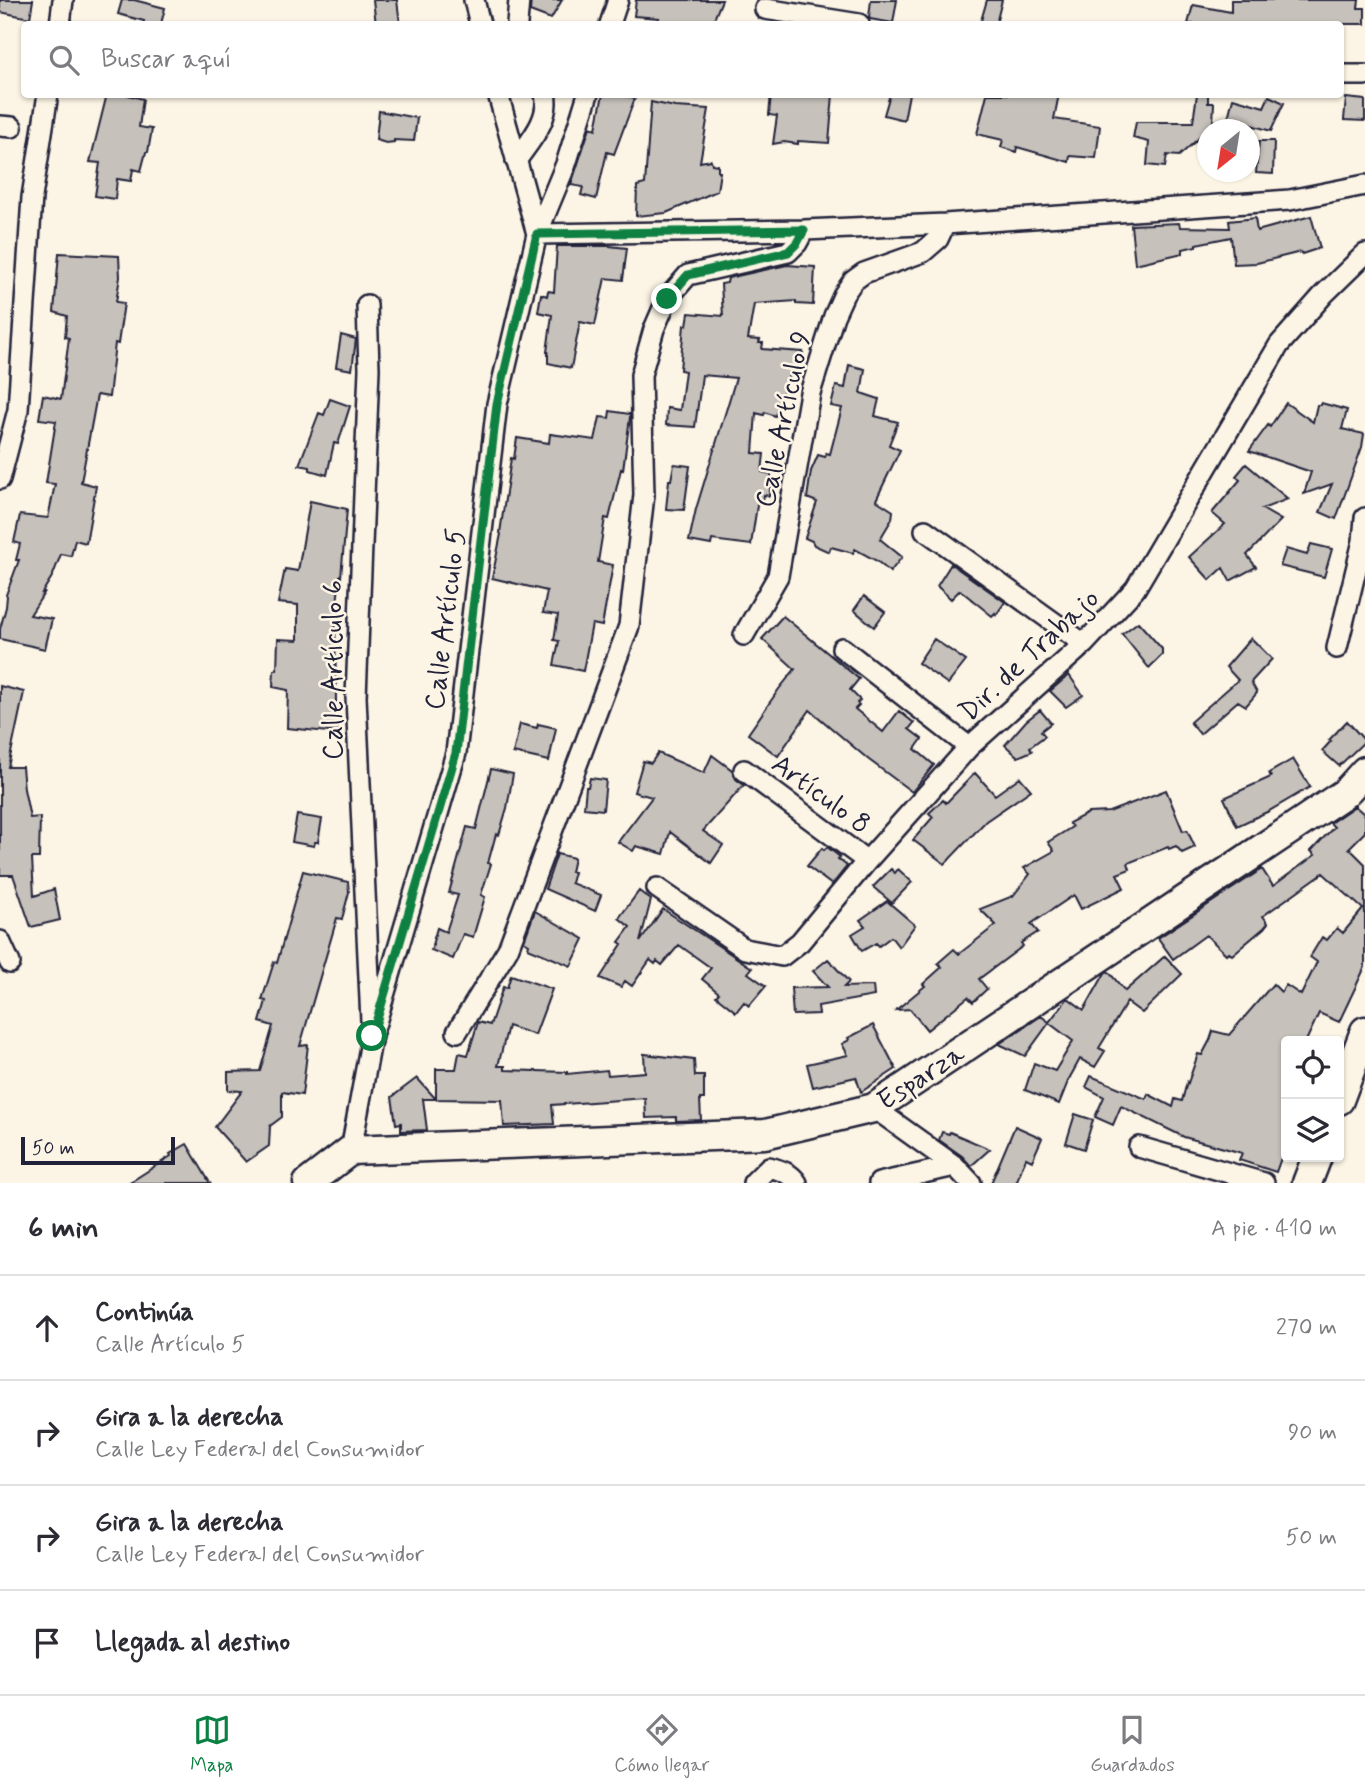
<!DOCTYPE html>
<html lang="es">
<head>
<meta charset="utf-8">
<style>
	:root { --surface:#fff; --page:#f2f2f3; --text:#2b2b33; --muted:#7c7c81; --line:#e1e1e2; --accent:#0b8043 }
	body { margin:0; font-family:Mynerve,sans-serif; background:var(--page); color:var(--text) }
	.controls { position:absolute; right:21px; bottom:21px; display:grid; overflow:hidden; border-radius:7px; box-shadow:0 2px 5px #0004 }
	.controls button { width:63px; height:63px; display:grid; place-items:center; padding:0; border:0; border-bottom:2px solid var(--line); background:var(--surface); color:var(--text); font:35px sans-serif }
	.compass { position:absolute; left:1197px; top:119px; width:63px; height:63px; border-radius:50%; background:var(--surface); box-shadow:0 2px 5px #0004; rotate:210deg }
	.scale { position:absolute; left:21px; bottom:18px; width:154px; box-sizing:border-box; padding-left:7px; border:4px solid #22223b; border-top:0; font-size:19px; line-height:24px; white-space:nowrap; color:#22223b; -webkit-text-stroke:5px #fcf5e5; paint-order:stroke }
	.stop { position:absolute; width:21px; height:21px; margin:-16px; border:5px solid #0b8043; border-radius:50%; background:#fff }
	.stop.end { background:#0b8043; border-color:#fff; box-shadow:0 2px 7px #0008 }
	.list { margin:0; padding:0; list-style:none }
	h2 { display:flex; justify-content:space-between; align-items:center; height:91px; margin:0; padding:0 28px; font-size:30px }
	h2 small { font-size:23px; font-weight:400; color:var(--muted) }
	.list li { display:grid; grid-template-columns:46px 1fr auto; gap:21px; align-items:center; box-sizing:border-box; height:105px; padding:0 28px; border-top:2px solid var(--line) }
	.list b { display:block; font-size:26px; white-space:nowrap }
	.list p { margin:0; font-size:23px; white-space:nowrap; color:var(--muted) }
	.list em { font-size:23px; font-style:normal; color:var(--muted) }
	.icon { flex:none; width:38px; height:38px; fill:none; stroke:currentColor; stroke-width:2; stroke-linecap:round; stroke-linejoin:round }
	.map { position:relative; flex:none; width:1365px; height:1183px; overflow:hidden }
	.search { position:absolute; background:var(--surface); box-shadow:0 2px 5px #0004; left:21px; right:21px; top:21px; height:77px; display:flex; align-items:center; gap:18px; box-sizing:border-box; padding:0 24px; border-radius:7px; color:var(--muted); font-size:26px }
	.sheet { height:511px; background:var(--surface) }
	nav { display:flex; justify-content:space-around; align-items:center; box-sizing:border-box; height:98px; border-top:2px solid var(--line); background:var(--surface); font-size:19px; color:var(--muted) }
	nav a { display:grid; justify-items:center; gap:4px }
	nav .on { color:var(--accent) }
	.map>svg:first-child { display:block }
	.building { fill:#c6c1bb; stroke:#22223b; stroke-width:2 }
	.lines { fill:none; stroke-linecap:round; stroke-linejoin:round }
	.street-casing { stroke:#22223b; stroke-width:24 }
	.secondary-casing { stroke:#22223b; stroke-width:33 }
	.street { stroke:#fcf5e5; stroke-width:19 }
	.secondary { stroke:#fcf5e5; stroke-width:28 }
	.route { stroke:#0b8043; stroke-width:9 }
	.labels { text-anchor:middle; stroke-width:5; stroke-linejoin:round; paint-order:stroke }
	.street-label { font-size:28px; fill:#22223b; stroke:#fcf5e5 }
</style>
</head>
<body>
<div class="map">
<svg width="1365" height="1183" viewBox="0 0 1365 1183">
	<rect width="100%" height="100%" fill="#fcf5e5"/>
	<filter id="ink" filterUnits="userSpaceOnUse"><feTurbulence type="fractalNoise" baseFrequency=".0143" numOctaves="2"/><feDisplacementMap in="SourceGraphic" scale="14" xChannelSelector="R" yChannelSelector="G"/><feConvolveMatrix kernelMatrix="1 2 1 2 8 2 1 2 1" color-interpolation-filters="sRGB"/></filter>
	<g filter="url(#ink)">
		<path class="building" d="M0,0H33L30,18L0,12Z
			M122,0H134L165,8L161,24H143L144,21L118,14Z
			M373,0H397L400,24H376Z
			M531,0H562L551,19L530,11Z
			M636,0H722L712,24H657L659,18L634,16Z
			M871,0H897L893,23L870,19L869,17Z
			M987,0H1002L996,24H980Z
			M1231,0H1359L1358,8H1365V24H1188L1193,5L1231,12Z
			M107,94H125L143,99L139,127L152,129L148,152H146L141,171L133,169L131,181L117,179L115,199L95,196L100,163L90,162Z
			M603,94H615L635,98L614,154L607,152L596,199L581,195L583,187L571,185L590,127L596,129Z
			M771,94H833L829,143L798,141V144L784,142L773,144L777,116L769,115Z
			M890,94H909L904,120L884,115Z
			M987,94H1059L1054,119L1100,126L1096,158L1070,156L1069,162L1017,147L1016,152L1001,147L1003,140L977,134Z
			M1197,94H1208V103H1214L1213,123H1217L1213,126V130H1208L1179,156L1167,155L1165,167L1147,165L1149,142L1133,138L1136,122H1193Z
			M1269,96L1284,103L1271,131L1228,118L1233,98L1264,107Z
			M1346,98L1365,100V121L1344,120Z
			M651,102L675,107L709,109L700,162L711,160L712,164L718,165V172H720L717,191L666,213L636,216L637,186L645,184Z
			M379,111L417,118L414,141L394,140V142L386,143L376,140Z
			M1259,141H1274L1273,174L1256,173Z
			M1311,216L1320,248L1302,254L1301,252L1257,263L1234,264L1231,237L1196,244V246L1183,249V253L1135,264L1131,225L1179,223L1180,227L1230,228L1229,221L1255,218L1257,231Z
			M557,246H609L627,248L623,280L605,278L595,325L580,322L571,368L548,363V352H547L552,315L538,312L541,294L547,296L548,291L554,292Z
			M59,253L119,256L120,277L116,302L124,303L118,344L115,343L109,397L97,395L81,482L96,486L86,543L75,540L71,556L61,554L53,575L42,593H44L30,615L52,619L45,649L0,639V629L6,607L7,596L6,595L19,560H16L20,544L14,542L20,515L48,518L55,484L46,483L56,421L39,419L43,395L61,399L69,338L65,337L67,316L54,312Z
			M787,265L815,267L813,305L796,304V301L754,304L748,339L760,340L759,343H763L762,349L803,352L799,373L790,372L775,416L765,412L764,415L756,413L753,453L764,454L762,472L771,474V478H772L769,496L764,495L763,500L758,499L751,545L712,540L711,545L689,541L696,509L736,378L702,375L695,427L666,425L667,408L680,410L685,371L680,370L684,325H687L689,313L723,316L721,284L727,283L728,278Z
			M341,335L356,339L352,370L336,367Z
			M849,365L865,369L861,393L879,399L875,416L898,422L889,445L900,450L876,500L893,511L892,519L880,539L902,557L890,572L877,561L855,549L853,553L831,547L829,552L814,545L812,541L805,538L817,502L807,498L811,471L818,455L825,457L826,453L830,454L842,408L831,406L836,386L845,388Z
			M330,399L350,406L338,444L334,443L327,475L310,470V467L299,465L319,413L324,415Z
			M1286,403L1313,422L1317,405H1320L1321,403L1347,410L1342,429L1364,434L1362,447L1336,519L1320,512L1332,484L1304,494L1311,472L1249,451L1268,425L1270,427Z
			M610,411L630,414V417L623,470L621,469L609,519L605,518L598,562L613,565L602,626L592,624L583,671L554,665L559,641L554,640L558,615L543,613L547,591L492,578L501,534L500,533L511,458L514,459L517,438L549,443L550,434L595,440L600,417L609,418Z
			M674,464L690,466L684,510L666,509L669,480H671Z
			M1246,464L1288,499L1262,509L1281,520L1247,555L1256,567L1230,581L1223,568L1210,580L1189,557L1225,524L1212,513L1240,480L1236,476Z
			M310,501L347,509L341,577L340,576L337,604H335L336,703H337L339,733L287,728L288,690L273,687L274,670H277L278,639L298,640V605L278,603L285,569L298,571Z
			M1311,544L1332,549L1324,577L1280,566L1286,549L1307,555Z
			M951,564L1005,602L996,615L995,613L992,616L960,590L951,599L937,586Z
			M864,596L885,612L874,627L854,610Z
			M783,616L859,679L850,690L860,700L857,703L859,705L855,709L883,732L899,711L914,723L909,729L922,739L915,749L934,765L912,792L869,760L810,710L778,756L748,734L779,689L795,669L762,639Z
			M1138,622L1162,649V655L1149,668L1122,634Z
			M1251,638L1272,659L1251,682L1257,693L1246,706L1238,701L1200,734L1190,722L1238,680L1226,667Z
			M934,639L966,661L948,684L918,663Z
			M1069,675L1083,695L1066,707L1050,691Z
			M0,686L24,692L8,767H22L24,789L30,818L40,817L39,858H32L34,896L54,889L60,920L31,927L13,875H0Z
			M1040,710L1051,723L1041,731L1045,736L1030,747L1032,751L1018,757L1005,745L1026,721Z
			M1347,721L1365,741L1339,766L1322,751L1331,741L1329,740Z
			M520,724L537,728L538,724L556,728L549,761L513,753Z
			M658,753L704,773L712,755L732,770L736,779L744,785L703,831L723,845L711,863L670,832L664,854L636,846L633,851L618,842L652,797L634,792L643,761L651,763Z
			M1293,759L1310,787L1269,811L1237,826L1224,798L1271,777L1269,773Z
			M491,769L513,774L507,808L499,835L496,834L488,863L491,864L481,895L485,897L473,937L463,934L453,959L431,950L433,945H432L437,928L446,932L458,895L449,893L467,827L476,829Z
			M975,773L995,795L1020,777L1031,790L986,821L945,864L913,840L933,817L929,813L943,800L946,803Z
			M590,778L606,780L603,810L584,808L586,787H588Z
			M1166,790L1183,831L1187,830L1195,847L1182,853L1176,846L1169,849L1168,847L1128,863L1130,869L1117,874L1124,888L1081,909L1074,895L1031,924L1038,932L1021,943L1023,946L979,979L987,989L973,1002L968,997L927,1030L910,1009L896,1010L925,986L923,984L942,967L938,963L954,949L959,954L996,925L980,909L1013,896L1030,874L1024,868L1054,851L1048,842L1072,827L1069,823L1088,813L1109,812Z
			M1355,806L1365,815V832L1349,848L1365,864V967L1339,1022L1319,1013L1306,1041H1286V1144L1276,1172L1239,1160L1242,1153L1184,1137L1121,1106L1113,1125L1095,1117L1104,1097L1086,1087L1091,1076L1146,1099L1148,1094L1173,1107L1175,1099L1182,1101L1187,1082L1188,1083L1198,1054L1202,1055L1210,1040L1213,1031L1229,1035L1273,984L1281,992L1286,985L1301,995L1317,962L1310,957L1322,937L1327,940L1337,928L1343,933L1363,909L1323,873L1263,916L1268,923L1264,928L1232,955L1228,952L1226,954L1206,935L1173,959L1158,938L1262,869L1273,886L1315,855L1311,851L1334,827L1330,823Z
			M297,815L322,819L318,842H315L314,846L292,842Z
			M827,847L840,857L838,859L847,866L832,885L807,866L822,848L824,850Z
			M557,854L574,858L571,872H574L571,883L601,895L595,911L545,889Z
			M891,869L895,873L898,869L912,882L892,903L873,887Z
			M303,871L348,882L349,892L342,919L337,918L300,1046L308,1045L302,1095L282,1092V1117L270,1126L269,1146L246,1162L215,1127L242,1091L228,1090V1072L260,1071L273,1026L260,1022L266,1001L262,1000L274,962L277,963Z
			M639,891L651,900L640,942L663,909L752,968L748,973L766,986L749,1006L744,1002L736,1012L716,996L719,993L702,979L711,968L679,945L662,965L657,961L655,964L650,960L632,986L625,981L621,987L600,978L622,944L619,942L630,927L619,918Z
			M887,901L915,925L899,947L891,937L879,946L876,943L862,951L852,934L865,926L860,920Z
			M535,911L584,939L571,966L528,948L529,944L524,941Z
			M1165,956L1182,974L1142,1013L1127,1002L1099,1048L1105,1051L1095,1067L1080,1059L1069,1079L1059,1104L1025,1090L1034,1063L1055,1071L1073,1041L1049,1023L1025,1056L999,1044L1041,1016L1049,1022L1068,998L1084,1010L1105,973L1108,971L1125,991Z
			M828,959L849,982L844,987L873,986L874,996L818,1006L819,1014L793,1015L791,988L828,987L813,971Z
			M511,975L552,989L535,1035L508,1026L498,1066H505V1070L567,1072V1074L607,1070L608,1075L645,1072L644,1054L694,1060L695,1076H704V1099H700L701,1120L676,1121V1117L646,1118L645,1098L552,1105L554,1124L504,1126L502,1100L436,1099V1069H456L459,1053L468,1055L478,1022L490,1025L503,987L507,988Z
			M873,1025L896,1069L861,1092L856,1077L813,1087L807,1064L848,1055L842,1044L849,1040L848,1038Z
			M417,1078L436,1099H423L427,1130L401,1131V1123L396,1124L392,1097Z
			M1075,1114L1093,1120L1084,1149L1066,1143Z
			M1015,1126L1042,1138L1032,1161L1026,1158L1016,1183H991Z
			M942,1132L949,1134L950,1132L990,1149L971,1166L962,1156L939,1140Z
			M187,1144L210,1183H129L171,1156L170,1154Z"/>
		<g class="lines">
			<g class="street-casing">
				<path id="street" d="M474,0L480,24
					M765,9L859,24
					M60,24L63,0
					M517,24L519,0
					M610,24L618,0
					M1340,75H1365
					M498,94L537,234
					M0,126L12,127
					M516,161C529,142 551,119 545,94
					M537,234L804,230L945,224L1290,200L1365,185
					M367,305L369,369L356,697L371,1021
					M0,479L18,410L32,197L48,94
					M925,530L1084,644
					M744,635L778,576L810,393L834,316L844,294L853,281L864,273L923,252L938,239L945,224
					M842,648L969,747
					M1337,648L1363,541L1365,518
					M744,770L867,861
					M657,888L745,949L782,956L800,942L867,861L969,747L1084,644L1135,589L1279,345L1324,294L1365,254
					M0,941L10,963
					M457,1032L508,949L629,626L644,495L641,375L654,329L667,299L688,275L788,252L797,243L804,230
					M874,1108L955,1166L971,1183
					M1139,1147L1264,1183
					M351,1150L372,1036L456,753L497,404L537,234L566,164L588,94
					M753,1183L769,1167C780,1170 791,1173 797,1183
					M879,1183L955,1166"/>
			</g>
			<g class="secondary-casing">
				<path id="secondary" d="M1339,1100L1365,1031
					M308,1183L351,1150L765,1134L874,1108L1345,793L1365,771
					M1307,1183L1317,1157"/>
			</g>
			<use href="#street" class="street"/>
			<use href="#secondary" class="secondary"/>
		</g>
	</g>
	<g class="lines" filter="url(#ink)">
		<path class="route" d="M372,1036L456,753L497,404L537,234L804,230L797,243L788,252L688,275L667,299"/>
	</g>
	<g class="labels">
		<g class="street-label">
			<text transform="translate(782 419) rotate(-78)" y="10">Calle Artículo 9</text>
			<text transform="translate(444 619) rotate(-83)" y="10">Calle Artículo 5</text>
			<text transform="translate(1028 654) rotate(-43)" y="10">Dir. de Trabajo</text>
			<text transform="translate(332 670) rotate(-90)" y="10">Calle Artículo 6</text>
			<text transform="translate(822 793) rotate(36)" y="10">Artículo 8</text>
			<text transform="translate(920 1076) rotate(-33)" y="10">Esparza</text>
		</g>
	</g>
</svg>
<div class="controls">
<button><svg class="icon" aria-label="locate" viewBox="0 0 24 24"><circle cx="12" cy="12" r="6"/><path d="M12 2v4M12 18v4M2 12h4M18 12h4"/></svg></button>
<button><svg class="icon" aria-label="layers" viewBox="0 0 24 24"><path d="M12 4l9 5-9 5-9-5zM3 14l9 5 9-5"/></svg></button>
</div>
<svg class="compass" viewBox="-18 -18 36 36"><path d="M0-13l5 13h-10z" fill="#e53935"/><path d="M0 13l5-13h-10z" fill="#7c7c81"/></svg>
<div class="scale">50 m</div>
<div class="stop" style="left:372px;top:1036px"></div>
<div class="stop end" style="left:667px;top:299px"></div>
<div class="search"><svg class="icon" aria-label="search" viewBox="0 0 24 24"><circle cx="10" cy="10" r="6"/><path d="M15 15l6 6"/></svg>Buscar aquí</div>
</div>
<section class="sheet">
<h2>6 min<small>A pie · 410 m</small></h2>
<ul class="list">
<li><svg class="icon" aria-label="ahead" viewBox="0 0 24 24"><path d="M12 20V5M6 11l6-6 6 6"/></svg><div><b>Continúa</b><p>Calle Artículo 5</p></div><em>270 m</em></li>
<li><svg class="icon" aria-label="right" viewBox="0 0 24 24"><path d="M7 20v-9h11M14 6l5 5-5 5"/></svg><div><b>Gira a la derecha</b><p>Calle Ley Federal del Consumidor</p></div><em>90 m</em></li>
<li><svg class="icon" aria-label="right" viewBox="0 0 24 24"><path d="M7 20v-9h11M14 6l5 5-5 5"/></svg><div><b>Gira a la derecha</b><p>Calle Ley Federal del Consumidor</p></div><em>50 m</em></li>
<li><svg class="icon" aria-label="arrive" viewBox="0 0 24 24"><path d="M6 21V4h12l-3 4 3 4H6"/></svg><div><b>Llegada al destino</b></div></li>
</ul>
</section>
<nav>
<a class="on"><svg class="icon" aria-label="map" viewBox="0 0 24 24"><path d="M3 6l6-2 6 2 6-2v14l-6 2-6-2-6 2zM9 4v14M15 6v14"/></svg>Mapa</a>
<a><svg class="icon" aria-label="directions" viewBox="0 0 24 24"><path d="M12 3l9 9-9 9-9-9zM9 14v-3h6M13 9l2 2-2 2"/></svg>Cómo llegar</a>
<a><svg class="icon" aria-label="saved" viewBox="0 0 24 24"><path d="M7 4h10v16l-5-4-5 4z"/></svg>Guardados</a>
</nav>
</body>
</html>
